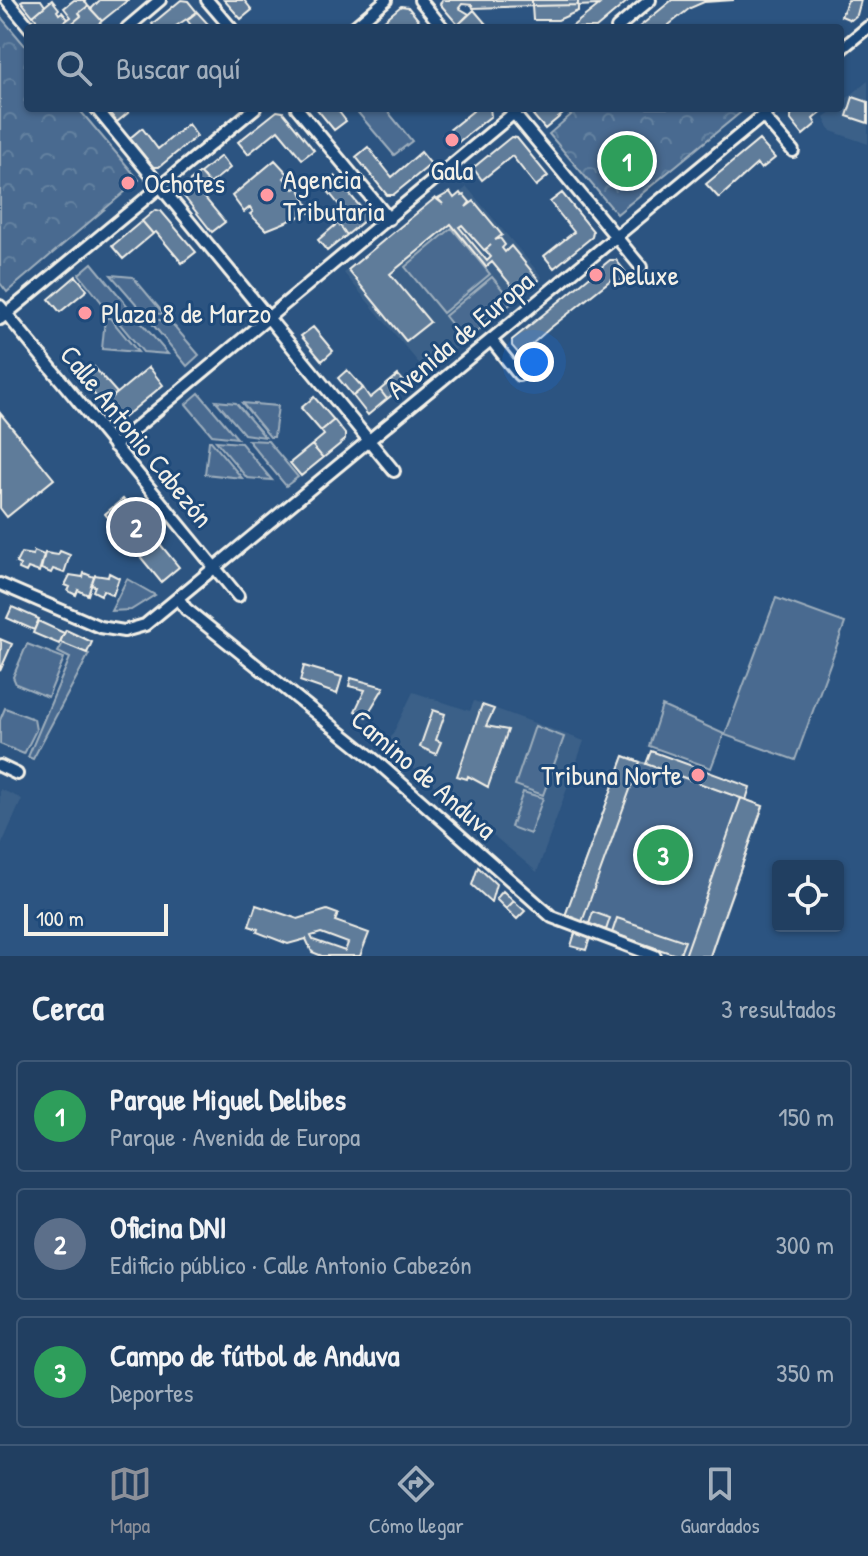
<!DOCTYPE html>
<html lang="es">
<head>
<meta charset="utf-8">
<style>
	:root { --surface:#213f61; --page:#294667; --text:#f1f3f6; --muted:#a2afbd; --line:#3e5876; --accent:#8c9099 }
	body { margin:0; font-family:"Patrick Hand",sans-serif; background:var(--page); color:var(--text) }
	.controls { position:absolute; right:24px; bottom:24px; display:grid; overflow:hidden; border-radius:8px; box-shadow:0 2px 6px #0004 }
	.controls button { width:72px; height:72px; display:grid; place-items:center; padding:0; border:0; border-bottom:2px solid var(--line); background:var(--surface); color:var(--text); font:40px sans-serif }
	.scale { position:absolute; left:24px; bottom:20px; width:144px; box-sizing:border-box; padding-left:8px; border:4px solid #f4f1e8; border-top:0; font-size:22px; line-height:28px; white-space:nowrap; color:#f4f1e8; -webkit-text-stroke:6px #1f4a7a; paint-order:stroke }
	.you { position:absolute; left:534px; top:362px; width:28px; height:28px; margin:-20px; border:6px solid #fff; border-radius:50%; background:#1a73e8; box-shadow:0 0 0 12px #1a73e833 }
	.badge { display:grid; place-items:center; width:52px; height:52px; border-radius:50%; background:var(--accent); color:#fff; font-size:26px; font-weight:700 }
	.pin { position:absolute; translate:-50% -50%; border:4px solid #fff; box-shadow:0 2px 8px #0006 }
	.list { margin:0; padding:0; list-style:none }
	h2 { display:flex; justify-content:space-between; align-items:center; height:104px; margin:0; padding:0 32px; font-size:34px }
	h2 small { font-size:26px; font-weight:400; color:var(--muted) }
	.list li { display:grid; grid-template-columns:52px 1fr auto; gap:24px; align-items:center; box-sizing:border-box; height:112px; margin:0 16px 16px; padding:0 16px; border:2px solid var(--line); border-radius:8px }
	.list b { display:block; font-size:30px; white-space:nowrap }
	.list p { margin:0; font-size:26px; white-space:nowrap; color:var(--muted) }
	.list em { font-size:26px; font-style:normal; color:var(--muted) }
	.icon { flex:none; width:44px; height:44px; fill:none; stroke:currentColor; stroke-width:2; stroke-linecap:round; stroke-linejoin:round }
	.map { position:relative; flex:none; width:868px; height:956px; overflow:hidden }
	.search { position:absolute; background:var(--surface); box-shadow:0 2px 6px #0004; left:24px; right:24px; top:24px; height:88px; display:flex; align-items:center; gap:20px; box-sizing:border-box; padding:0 28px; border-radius:8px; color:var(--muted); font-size:30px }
	.sheet { height:488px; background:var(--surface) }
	nav { display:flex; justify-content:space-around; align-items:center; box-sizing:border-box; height:112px; border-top:2px solid var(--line); background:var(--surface); font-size:22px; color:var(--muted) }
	nav a { display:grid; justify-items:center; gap:4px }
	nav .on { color:var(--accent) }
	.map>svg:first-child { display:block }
	.built { fill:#3b6088 }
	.green { fill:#496b90; stroke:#9eaebc; stroke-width:2 }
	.park { fill:url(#park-crowns); stroke:#9eaebc; stroke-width:2 }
	.building { fill:#5e7b9a; stroke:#f4f1e8; stroke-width:2; fill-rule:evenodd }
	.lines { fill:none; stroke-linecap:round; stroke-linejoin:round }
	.minor-casing { stroke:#f4f1e8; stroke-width:16 }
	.minor { stroke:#1f4a7a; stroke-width:10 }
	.poi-dot { fill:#ff9aa2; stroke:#1f4a7a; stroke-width:3 }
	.labels { text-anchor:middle; stroke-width:6; stroke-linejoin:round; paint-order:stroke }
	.poi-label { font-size:28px; fill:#f4f1e8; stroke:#1f4a7a; text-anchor:start }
	.street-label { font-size:28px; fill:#f4f1e8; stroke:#1f4a7a }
</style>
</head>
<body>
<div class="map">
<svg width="868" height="956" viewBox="0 0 868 956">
	<defs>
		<pattern id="park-crowns" width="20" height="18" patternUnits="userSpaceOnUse" patternTransform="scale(2)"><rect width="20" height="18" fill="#496b90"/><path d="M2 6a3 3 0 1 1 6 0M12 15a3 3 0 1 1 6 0" fill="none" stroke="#6481a0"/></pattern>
	</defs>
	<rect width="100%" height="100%" fill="#2c5481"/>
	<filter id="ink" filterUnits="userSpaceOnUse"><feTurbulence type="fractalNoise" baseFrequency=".0125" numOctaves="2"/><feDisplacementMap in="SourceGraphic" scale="16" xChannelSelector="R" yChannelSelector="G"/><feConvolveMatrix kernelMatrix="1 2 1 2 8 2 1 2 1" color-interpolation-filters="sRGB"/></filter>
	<g filter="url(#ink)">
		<path class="built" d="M868,81V144L831,131L824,118L835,108H840V104Z
			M467,187L542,277L427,373L344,273L435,198L450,192L455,197Z
			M413,692L470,711L474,701L584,741L537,872L387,746Z
			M0,789L22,799L0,848Z"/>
		<path class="green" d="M354,108H385L412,141L394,155Z
			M452,228L490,274L443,313L405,267Z
			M92,263L135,315L111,314L79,274Z
			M111,275L133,277L164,314L144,313Z
			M492,277L513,302L465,341L445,316Z
			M105,318H110L138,352L102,349Z
			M115,318L139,320L168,354L143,352Z
			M149,320H169L199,355L187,366Z
			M199,393L237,438L212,435L186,404Z
			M216,401L236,403L265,437L244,434Z
			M242,403L278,406L274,437H270Z
			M248,440L268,441L298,477L286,486Z
			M209,441H211L242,478L205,474Z
			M216,441L241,443L272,480L247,478Z
			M127,579L155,595L131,610L111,611Z
			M776,598L845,623L795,760L725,735Z
			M63,643L89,654L33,759L28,757L70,658L58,652Z
			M27,644L64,658L48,697L16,684L13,677Z
			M662,706L724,734L711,768L649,746Z
			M5,708L34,719L36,730L24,754L0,744V720Z
			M535,726L564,737L543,795L515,785Z
			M624,756L763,806L710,956H679L565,916Z
			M523,792L543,798L530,834L511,827Z"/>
		<path class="park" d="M0,16L28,49V108H78L139,180L7,292L0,283Z
			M579,108H746L617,214L549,134Z"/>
		<path class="building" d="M23,0H41L45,6L33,16L21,1Z
			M52,0L59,9L57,11L59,14L62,12L68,19L57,28H43L33,16Z
			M74,0H84L88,6L79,13L81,16L69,26L70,28H67L63,23L71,17L64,8Z
			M100,0H128L102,21L91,9Z
			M181,0L188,1L197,12L173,28H155L152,24Z
			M224,0H244L252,10L241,19Z
			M442,0H532V6L473,8L472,5L462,4L459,8L469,14L458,25L440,4Z
			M532,0H578V5L532,6Z
			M578,0H629L596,28H570L599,5L578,6Z
			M672,0H734L704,2L690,8L665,28H638Z
			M861,0L857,15L851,20L841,16L848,0Z
			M578,5V11L558,20H533L532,6Z
			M88,6L102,21L94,28H70L69,26L81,16L79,13Z
			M401,6L408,7L425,28H406L404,25L400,28H375Z
			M474,10L486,24L480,28H461L458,25Z
			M197,12L209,25L211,28H193L187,20Z
			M853,97L868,102V123L847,116Z
			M106,108H126L129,112L117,122Z
			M316,108H336L346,121L334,130Z
			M471,108H490L491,116L452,147L443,135L473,111Z
			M541,108H570L545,129L533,115Z
			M799,108H826L813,119L816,124L803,135L791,120V115Z
			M277,111L283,112L314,150L302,159L278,130L248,154L238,142Z
			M188,124L197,136L159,167H153L130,138L142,128L158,149Z
			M511,137L517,138L548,176L536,186L512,156L482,180L473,168Z
			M759,140L775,158L761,169L757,164L719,198L706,184Z
			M368,147L392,177L421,152L431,164L393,195H387L356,157Z
			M221,156L230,168L210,184L200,173Z
			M275,160L288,174L284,178L294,189L299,187L311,212L266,230L250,214L253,212L250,207L244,212L232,196Z
			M200,173L210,184L200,192L225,222L212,232L182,194V188Z
			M335,176L366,214L365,220L347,235L338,223L347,215L323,185Z
			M450,192L454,198L460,193L462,196L464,195L470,202L466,207L474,201L502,235L495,240L500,238L505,245L502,248L505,252L511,246L539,280L520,296L492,262L486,267L451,224L390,274L430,322L406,341L348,270L435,198L443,204L438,199ZM462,225L484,250L491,245L485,250L491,257L487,261L459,227Z
			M562,193L593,231L592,237L554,268L544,256L574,232L550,202Z
			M155,210L161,211L196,252L182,263L156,232L153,234L142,221Z
			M142,221L153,234L123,259L112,246Z
			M338,223L347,235L327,251L318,240Z
			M610,260H616L628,275L616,284L612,279L549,329L531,345L536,351L524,360L512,346V340Z
			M76,276L87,290L60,312L49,299Z
			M313,327L333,351L322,361L301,336Z
			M94,367L117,393L103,405L81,378Z
			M149,367L163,385L121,420L115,419L103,405Z
			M347,370L363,388L353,396L338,378Z
			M398,375L406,384L387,399L380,390Z
			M363,388L370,398L380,390L387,399L368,415L353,396Z
			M314,397L334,420L321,431L301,408Z
			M0,413L54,479L7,517L0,508Z
			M334,420L345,434V440L323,458L312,445L324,435L321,431Z
			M312,445L323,458L301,476L290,463Z
			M123,499L179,567L161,582L105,514Z
			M34,551L44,555L39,572L28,568L26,572L19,569L20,565L16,563L21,553L33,555Z
			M60,551L70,555L64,573L53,569L51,573L41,569L45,553L58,555Z
			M84,573L94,577L88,595L78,590L76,595L68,591L70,587L65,585L70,575L83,577Z
			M109,573L119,578L113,595L103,590L101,595L93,591L95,586L91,585L95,575L108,577Z
			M12,607L39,619L34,630L7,618Z
			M38,621L64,633L59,644L33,633Z
			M66,630L92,642L87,653L60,642Z
			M0,639L12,644L0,671L1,643Z
			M304,666L342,677L337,694L300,681Z
			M351,678L384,687L366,717L355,711L365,690L349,686Z
			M482,705L494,709L486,726L508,730L488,787L468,776L467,779L457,776Z
			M433,710L445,714L436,740L441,742L436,754L420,747Z
			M651,751L750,787L746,800L646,764Z
			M624,756L640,762L582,922L565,916Z
			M741,798L763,806L717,935L710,956H685Z
			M478,867L496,884L491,902L472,885Z
			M503,891L514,901L506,909L496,899Z
			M514,901L525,911L517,919L506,909Z
			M256,905L298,919L327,910L338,914L335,921L369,933L360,956H322L312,952L306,939L288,944L257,932L258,929L249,926ZM321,933L348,943L345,951L313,940L311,936Z
			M593,912L610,918L606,930L589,924Z
			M617,918L685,941L679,956L612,933Z
			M575,933L590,938L586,950L571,946Z"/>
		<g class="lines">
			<g class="minor-casing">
				<path id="minor" d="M7,0L30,28
					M207,0L231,28
					M420,0L443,28
					M127,28L160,0
					M353,28L386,0
					M617,28L650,0
					M840,50L868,27
					M96,108L394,471
					M297,108L389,219
					M511,110L641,267
					M763,116L793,151
					M0,306L238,596
					M0,319L255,108
					M492,341L519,375
					M114,446L520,108
					M0,584L100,627L124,631L145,625L772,108
					M179,599L186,609L377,762L552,917L655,956
					M0,766L17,774"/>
			</g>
			<use href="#minor" class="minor"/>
		</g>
	</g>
	<g class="poi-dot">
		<circle cx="452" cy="140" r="8"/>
		<circle cx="128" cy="183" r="8"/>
		<circle cx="267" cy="195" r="8"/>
		<circle cx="596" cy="275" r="8"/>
		<circle cx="85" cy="313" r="8"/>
		<circle cx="698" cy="775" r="8"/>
	</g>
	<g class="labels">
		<g class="poi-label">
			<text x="452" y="180" text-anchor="middle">Gala</text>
			<text x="283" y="189">Agencia<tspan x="283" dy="32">Tributaria</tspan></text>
			<text x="144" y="193">Ochotes</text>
			<text x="612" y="285">Deluxe</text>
			<text x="101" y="323">Plaza 8 de Marzo</text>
			<text x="682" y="785" text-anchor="end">Tribuna Norte</text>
		</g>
		<g class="street-label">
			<text transform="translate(460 335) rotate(-40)" y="10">Avenida de Europa</text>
			<text transform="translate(137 436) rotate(51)" y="10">Calle Antonio Cabezón</text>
			<text transform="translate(424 774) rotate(41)" y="10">Camino de Anduva</text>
		</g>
	</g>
</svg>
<div class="controls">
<button><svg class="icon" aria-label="locate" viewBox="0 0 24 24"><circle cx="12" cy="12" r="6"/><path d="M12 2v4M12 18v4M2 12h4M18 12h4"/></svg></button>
</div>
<div class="scale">100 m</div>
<div class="you"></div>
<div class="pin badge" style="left:627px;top:161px;background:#2e9e5b">1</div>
<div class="pin badge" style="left:136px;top:527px;background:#5c6f8a">2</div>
<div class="pin badge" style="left:663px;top:855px;background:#2e9e5b">3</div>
<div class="search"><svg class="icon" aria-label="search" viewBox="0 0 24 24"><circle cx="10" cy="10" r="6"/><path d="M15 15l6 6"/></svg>Buscar aquí</div>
</div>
<section class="sheet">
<h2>Cerca<small>3 resultados</small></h2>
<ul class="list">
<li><span class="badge" style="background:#2e9e5b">1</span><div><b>Parque Miguel Delibes</b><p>Parque · Avenida de Europa</p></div><em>150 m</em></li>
<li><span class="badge" style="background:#5c6f8a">2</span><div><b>Oficina DNI</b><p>Edificio público · Calle Antonio Cabezón</p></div><em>300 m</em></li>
<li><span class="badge" style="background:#2e9e5b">3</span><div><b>Campo de fútbol de Anduva</b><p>Deportes</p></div><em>350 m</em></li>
</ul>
</section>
<nav>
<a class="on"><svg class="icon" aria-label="map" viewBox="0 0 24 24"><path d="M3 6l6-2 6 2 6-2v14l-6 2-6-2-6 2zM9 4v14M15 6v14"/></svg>Mapa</a>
<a><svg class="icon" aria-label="directions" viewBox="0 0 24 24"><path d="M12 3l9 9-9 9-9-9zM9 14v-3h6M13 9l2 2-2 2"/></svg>Cómo llegar</a>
<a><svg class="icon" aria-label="saved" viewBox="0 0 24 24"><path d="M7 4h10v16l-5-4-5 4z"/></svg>Guardados</a>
</nav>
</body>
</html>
